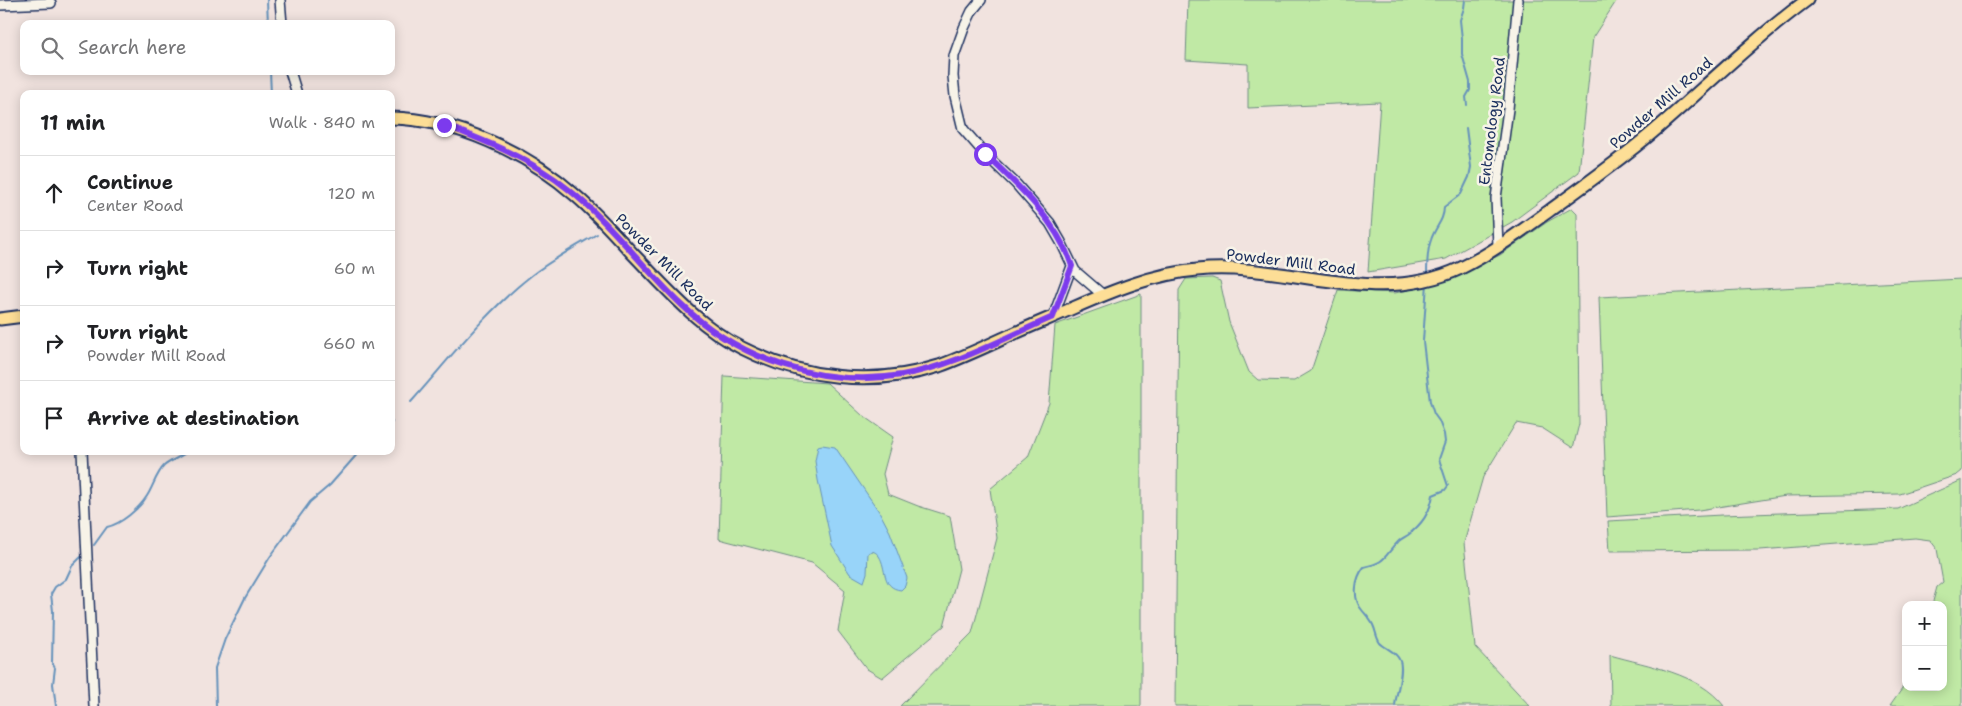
<!DOCTYPE html>
<html lang="en">
<head>
<meta charset="utf-8">
<style>
	:root { --surface:#fff; --page:#f6f6f6; --text:#202124; --muted:#757577; --line:#e0e0e0 }
	body { margin:0; font-family:"Shantell Sans",sans-serif; background:var(--page); color:var(--text) }
	.controls { position:absolute; right:15px; bottom:15px; display:grid; overflow:hidden; border-radius:10px; box-shadow:0 2px 12px #0003 }
	.controls button { width:45px; height:45px; display:grid; place-items:center; padding:0; border:0; border-bottom:1px solid var(--line); background:var(--surface); color:var(--text); font:25px sans-serif }
	.stop { position:absolute; width:15px; height:15px; margin:-11px; border:4px solid #7c3aed; border-radius:50%; background:#fff }
	.stop.end { background:#7c3aed; border-color:#fff; box-shadow:0 1px 5px #0008 }
	.list { margin:0; padding:0; list-style:none }
	h2 { display:flex; justify-content:space-between; align-items:center; height:65px; margin:0; padding:0 20px; font-size:21px }
	h2 small { font-size:16px; font-weight:400; color:var(--muted) }
	.list li { display:grid; grid-template-columns:32px 1fr auto; gap:15px; align-items:center; box-sizing:border-box; height:75px; padding:0 20px; border-top:1px solid var(--line) }
	.list b { display:block; font-size:19px; white-space:nowrap }
	.list p { margin:0; font-size:16px; white-space:nowrap; color:var(--muted) }
	.list em { font-size:16px; font-style:normal; color:var(--muted) }
	.icon { flex:none; width:28px; height:28px; fill:none; stroke:currentColor; stroke-width:2; stroke-linecap:round; stroke-linejoin:round }
	.map { position:relative; flex:none; width:1962px; height:706px; overflow:hidden }
	.search { position:absolute; background:var(--surface); box-shadow:0 2px 12px #0003; left:20px; top:20px; width:375px; height:55px; display:flex; align-items:center; gap:12px; box-sizing:border-box; padding:0 18px; border-radius:10px; color:var(--muted); font-size:19px }
	.panel { position:absolute; background:var(--surface); box-shadow:0 2px 12px #0003; left:20px; top:90px; width:375px; height:365px; border-radius:10px }
	.map>svg:first-child { display:block }
	.green { fill:#c0e9a5; stroke:#6e8c82 }
	.water { fill:#98d4f9; stroke:#6692bb }
	.lines { fill:none; stroke-linecap:round; stroke-linejoin:round }
	.stream { stroke:#6692bb; stroke-width:2 }
	.minor-casing { stroke:#1b2f5e; stroke-width:12 }
	.major-casing { stroke:#1b2f5e; stroke-width:15 }
	.minor { stroke:#f7f3e8; stroke-width:9 }
	.major { stroke:#fdde96; stroke-width:11 }
	.route { stroke:#7c3aed; stroke-width:6 }
	.labels { text-anchor:middle; stroke-width:5; stroke-linejoin:round; paint-order:stroke }
	.street-label { font-size:15px; fill:#1b2f5e; stroke:#f7f3e8 }
</style>
</head>
<body>
<div class="map">
<svg width="1962" height="706" viewBox="0 0 1962 706">
	<rect width="100%" height="100%" fill="#f1e3df"/>
	<filter id="ink" filterUnits="userSpaceOnUse"><feTurbulence type="fractalNoise" baseFrequency=".02" numOctaves="2"/><feDisplacementMap in="SourceGraphic" scale="10" xChannelSelector="R" yChannelSelector="G"/><feConvolveMatrix kernelMatrix="1 2 1 2 8 2 1 2 1" color-interpolation-filters="sRGB"/></filter>
	<g filter="url(#ink)">
		<path class="green" d="M1188,0H1617L1593,37L1579,172L1512,222L1446,259L1368,272L1380,102L1248,108V64L1186,60Z
			M1572,208L1577,213L1579,424L1573,448L1542,428L1516,423L1483,477L1464,543L1475,647L1530,706H1175L1179,290L1186,279L1212,278L1220,281L1229,322L1249,372L1258,380L1294,381L1311,371L1338,290L1395,293L1440,283L1500,255L1547,222Z
			M1962,279V471L1957,475L1900,494L1786,496L1699,510L1607,517L1599,297Z
			M1141,294V706H900L972,633L997,538L990,489L1028,457L1049,403L1055,325Z
			M724,376L827,383L863,416L893,437L883,474L888,494L918,506L950,516L959,569L944,626L882,678L867,669L838,631L845,590L812,563L719,539Z
			M1962,480V706H1890L1902,689L1906,673V687H1943V605H1932L1937,587L1943,582L1937,549L1930,540L1915,538L1760,550L1610,551L1608,521L1722,515L1898,509Z
			M1610,655C1648,666 1699,673 1724,706H1611Z"/>
		<path class="water" d="M822,445L835,447L880,513L890,532L907,578L905,586L901,590C881,588 887,568 879,556C877,553 875,552 872,551L868,553L867,573L864,582L850,574L832,546L818,480L815,461L818,446Z"/>
		<g class="lines">
			<path class="stream" d="M267,0L268,24
				M1465,0L1464,8L1460,20L1462,39V54L1470,82V90L1466,97L1467,105
				M270,71L271,94
				M1427,276C1427,265 1427,250 1431,240C1435,227 1444,221 1444,207L1461,194L1469,177L1471,167L1466,128
				M411,402C450,358 486,311 532,275C553,259 575,247 597,234
				M391,423L392,422
				M94,545L107,527C121,524 139,509 147,496C153,487 156,474 164,466C171,460 181,457 188,451
				M56,706L53,684L55,668L52,663L53,611L51,594L55,587L66,579L72,566L81,557
				M216,706L215,668L225,639L245,598L270,557L310,502L330,485L360,451
				M1395,706C1396,693 1404,672 1400,661C1397,652 1386,649 1380,643C1376,638 1376,631 1373,625C1370,619 1366,615 1362,610C1352,598 1355,578 1364,567C1387,562 1383,557 1398,542C1400,539 1405,537 1408,535C1422,524 1430,513 1433,495L1445,490L1448,486L1439,459L1445,442L1444,434L1439,421L1434,414L1430,402L1423,341L1427,283"/>
			<g class="minor-casing">
				<path id="minor" d="M280,0L282,24
					M981,0L972,11L964,28L954,56L953,76L955,96L963,129L985,154L1016,184L1050,223L1061,242L1075,271L1103,295
					M0,5L51,3
					M290,71L297,94
					M1498,246L1496,198L1508,109L1518,0
					M1053,317L1072,266
					M82,451L94,706"/>
			</g>
			<g class="major-casing">
				<path id="major" d="M391,118C455,119 528,153 575,195C596,213 614,233 632,253C666,288 698,326 742,348C803,379 873,387 939,366C964,357 989,345 1013,334C1033,325 1053,317 1073,308C1112,291 1153,274 1197,270C1285,261 1375,309 1461,268C1492,253 1521,231 1549,211C1585,185 1620,160 1653,132C1704,88 1753,40 1807,0
					M0,319L24,316"/>
			</g>
			<use href="#minor" class="minor"/>
			<use href="#major" class="major"/>
		</g>
	</g>
	<g class="lines" filter="url(#ink)">
		<path class="route" d="M444,125C488,142 531,159 568,189C611,223 643,268 682,305C739,360 823,388 902,375C955,366 1004,338 1053,317L1072,266C1057,221 1019,186 985,154"/>
	</g>
	<g class="labels">
		<g class="street-label">
			<text transform="translate(1661 103) rotate(-41)" y="5">Powder Mill Road</text>
			<text transform="translate(1492 121) rotate(-83)" y="5">Entomology Road</text>
			<text transform="translate(664 262) rotate(45)" y="5">Powder Mill Road</text>
			<text transform="translate(1291 262) rotate(7)" y="5">Powder Mill Road</text>
		</g>
	</g>
</svg>
<div class="controls">
<button>+</button>
<button>−</button>
</div>
<div class="stop" style="left:985px;top:154px"></div>
<div class="stop end" style="left:444px;top:125px"></div>
<div class="search"><svg class="icon" aria-label="search" viewBox="0 0 24 24"><circle cx="10" cy="10" r="6"/><path d="M15 15l6 6"/></svg>Search here</div>
<section class="panel">
<h2>11 min<small>Walk · 840 m</small></h2>
<ul class="list">
<li><svg class="icon" aria-label="ahead" viewBox="0 0 24 24"><path d="M12 20V5M6 11l6-6 6 6"/></svg><div><b>Continue</b><p>Center Road</p></div><em>120 m</em></li>
<li><svg class="icon" aria-label="right" viewBox="0 0 24 24"><path d="M7 20v-9h11M14 6l5 5-5 5"/></svg><div><b>Turn right</b></div><em>60 m</em></li>
<li><svg class="icon" aria-label="right" viewBox="0 0 24 24"><path d="M7 20v-9h11M14 6l5 5-5 5"/></svg><div><b>Turn right</b><p>Powder Mill Road</p></div><em>660 m</em></li>
<li><svg class="icon" aria-label="arrive" viewBox="0 0 24 24"><path d="M6 21V4h12l-3 4 3 4H6"/></svg><div><b>Arrive at destination</b></div></li>
</ul>
</section>
</div>
</body>
</html>
